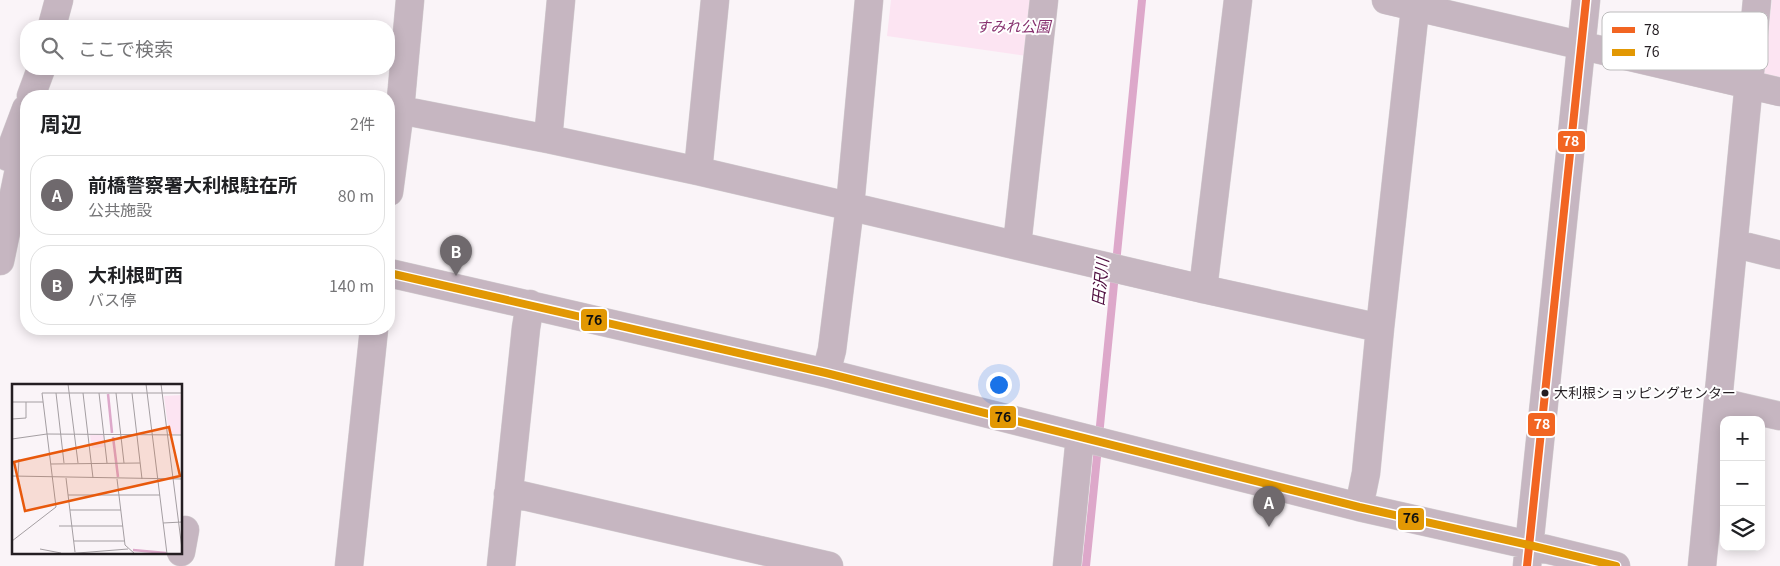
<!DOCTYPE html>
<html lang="ja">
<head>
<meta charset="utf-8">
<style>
	:root { --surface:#fff; --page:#f2f2f2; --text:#202124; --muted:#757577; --line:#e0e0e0; --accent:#6f696d }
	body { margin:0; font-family:Georgia,"Noto Sans JP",serif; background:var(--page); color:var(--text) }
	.controls { position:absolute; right:15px; bottom:15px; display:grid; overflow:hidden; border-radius:10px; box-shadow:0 2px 12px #0003 }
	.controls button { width:45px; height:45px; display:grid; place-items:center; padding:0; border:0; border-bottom:1px solid var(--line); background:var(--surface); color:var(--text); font:25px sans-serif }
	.you { position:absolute; left:998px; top:384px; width:18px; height:18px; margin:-12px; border:4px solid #fff; border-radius:50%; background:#1a73e8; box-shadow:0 0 0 8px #1a73e833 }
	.badge { display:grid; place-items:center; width:32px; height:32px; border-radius:50%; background:var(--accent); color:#fff; font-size:16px; font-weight:700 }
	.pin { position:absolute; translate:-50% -41px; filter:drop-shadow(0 1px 2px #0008) }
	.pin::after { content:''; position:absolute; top:26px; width:18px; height:15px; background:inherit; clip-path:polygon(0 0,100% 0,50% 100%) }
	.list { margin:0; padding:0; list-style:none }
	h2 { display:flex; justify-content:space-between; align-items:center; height:65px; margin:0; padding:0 20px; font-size:21px }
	h2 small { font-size:16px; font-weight:400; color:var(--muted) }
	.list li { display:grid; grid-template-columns:32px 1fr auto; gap:15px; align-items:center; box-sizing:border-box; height:80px; margin:0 10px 10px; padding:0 10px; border:1px solid var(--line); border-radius:20px }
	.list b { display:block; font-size:19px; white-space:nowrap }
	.list p { margin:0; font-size:16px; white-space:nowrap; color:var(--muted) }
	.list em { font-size:16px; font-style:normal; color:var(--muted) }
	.icon { flex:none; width:28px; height:28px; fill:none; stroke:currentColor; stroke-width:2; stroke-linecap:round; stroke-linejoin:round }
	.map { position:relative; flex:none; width:1780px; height:566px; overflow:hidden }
	.search { position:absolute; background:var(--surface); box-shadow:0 2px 12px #0003; left:20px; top:20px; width:375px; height:55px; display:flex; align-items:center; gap:12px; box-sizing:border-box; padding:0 18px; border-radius:20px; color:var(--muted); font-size:19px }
	.panel { position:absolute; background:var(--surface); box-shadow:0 2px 12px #0003; left:20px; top:90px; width:375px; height:245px; border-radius:20px }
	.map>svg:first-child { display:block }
	.green { fill:#fce4f2 }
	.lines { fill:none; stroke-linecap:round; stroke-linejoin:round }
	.stream { stroke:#dda8ca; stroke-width:8 }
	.minor-casing { stroke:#d3ced1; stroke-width:29 }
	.minor { stroke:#c6b6c1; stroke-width:28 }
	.bus-1-casing { stroke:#fff; stroke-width:11 }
	.bus-2-casing { stroke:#fff; stroke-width:11 }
	.bus-1 { stroke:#f26522; stroke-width:8 }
	.bus-2 { stroke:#e29803; stroke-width:8 }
	.bus-dot { fill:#241e22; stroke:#fff; stroke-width:2 }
	.labels { text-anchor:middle; stroke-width:4; stroke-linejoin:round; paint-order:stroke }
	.bus-label { font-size:14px; fill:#241e22; stroke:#fff; text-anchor:start }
	.park-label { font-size:15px; font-style:italic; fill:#87316f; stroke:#fff }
	.water-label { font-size:16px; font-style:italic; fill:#4e0d3e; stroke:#fff }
	.inset-river { fill:none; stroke:#dda8ca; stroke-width:2.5 }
	.inset-road { fill:none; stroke:#a49ea2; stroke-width:1 }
	.view { fill:#e8590c; fill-opacity:0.15; stroke:#e8590c; stroke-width:2.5 }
	.inset-edge { fill:none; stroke:#241e22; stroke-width:2.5 }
	.key { fill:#fff; stroke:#bdbcbd; stroke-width:1 }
	.key-label { font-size:14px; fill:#241e22 }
	.line-badge { stroke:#fff; stroke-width:2 }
	.badge-label { font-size:14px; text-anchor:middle; font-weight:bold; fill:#fff }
	.pale-badge-label { font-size:14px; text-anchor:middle; font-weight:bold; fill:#111 }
</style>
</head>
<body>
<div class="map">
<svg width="1780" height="566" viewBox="0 0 1780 566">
	<rect width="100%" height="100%" fill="#faf4f8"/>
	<path class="green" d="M891,0H1041L1027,56L887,36Z
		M1772,0H1780V81L1763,77Z"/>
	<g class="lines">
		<path class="stream" d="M1099,436L1142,0
			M1086,566L1098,447"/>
		<g class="minor-casing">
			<path id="minor" d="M1386,0L1780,92
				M52,26L59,0
				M31,96L41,69
				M400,110L548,139L698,171L1203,289L1380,328
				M548,139L561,0
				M8,157L26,109
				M698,171L715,0
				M389,192L400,110L410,0
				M1017,245L1044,0
				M1734,245L1748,247L1780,255
				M0,261L21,160
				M389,273L826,373L1359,507L1529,545L1616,566
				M1203,289L1238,0
				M826,373L832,350L850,206L869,0
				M1718,403L1728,404L1780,416
				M508,494L520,495L829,566
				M1359,507L1366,473L1380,328L1416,0
				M181,552L185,530
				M349,566L374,329
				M501,566L526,328L530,304
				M1067,566L1080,437
				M1527,566L1586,0
				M1702,566L1757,0"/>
		</g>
		<use href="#minor" class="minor"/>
		<g class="bus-1-casing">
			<path id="bus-1" d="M1527,566L1586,0"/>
		</g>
		<g class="bus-2-casing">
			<path id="bus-2" d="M389,273L826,373L1359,507L1529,545L1616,566"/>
		</g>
		<use href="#bus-1" class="bus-1"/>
		<use href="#bus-2" class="bus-2"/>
	</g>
	<circle class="bus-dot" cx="1545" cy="393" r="4.5"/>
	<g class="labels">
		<g class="bus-label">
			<text x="1554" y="398">大利根ショッピングセンター</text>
		</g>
		<g class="park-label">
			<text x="1013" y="32">すみれ公園</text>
		</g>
		<g class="water-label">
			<text transform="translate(1100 282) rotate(-84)" y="6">田沢川</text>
		</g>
	</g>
	<g transform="translate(12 384)">
		<rect width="170" height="170" fill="#faf4f8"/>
		<path d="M170,11V50H157L152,12ZM78,51H91L93,63L80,64Z" fill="#fce4f2"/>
		<path class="inset-river" d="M96,10L100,49M101,53L106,93M121,166L154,169"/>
		<path class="inset-road" d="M56,0L66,79M134,0L155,170M149,0L170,165M44,9L52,79M71,9L81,94M87,9L95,79M104,9L112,79M120,9L130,95M0,18H31M0,35L14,34V18M0,55L35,50L170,51M39,80L128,79M0,92L170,95M6,92L7,75M54,94L63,168M105,95L113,161L123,170M56,111H148M58,126H109M151,139L170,138M47,142H111M0,157L44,123L30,9H170M62,157H112M28,165L49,169M53,170L116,165"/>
		<path class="view" d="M157,43L168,92L13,127L2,78Z"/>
		<rect width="170" height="170" class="inset-edge"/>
	</g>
	<rect x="1602" y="12" width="166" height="58" rx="8" class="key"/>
	<rect x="1612" y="27" width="23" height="6" fill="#f26522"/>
	<rect x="1612" y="49" width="23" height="7" fill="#e29803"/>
	<g class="key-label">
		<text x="1644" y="35">78</text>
		<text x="1644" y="57">76</text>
	</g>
	<g class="line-badge">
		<rect x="1557" y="130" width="29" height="23" rx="5" fill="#f26522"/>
		<rect x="580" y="308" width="28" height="24" rx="5" fill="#e29803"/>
		<rect x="989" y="405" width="28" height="24" rx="5" fill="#e29803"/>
		<rect x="1527" y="412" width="29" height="25" rx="5" fill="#f26522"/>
		<rect x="1397" y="507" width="28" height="24" rx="5" fill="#e29803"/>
	</g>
	<g class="badge-label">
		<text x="1571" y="146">78</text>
		<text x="1542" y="429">78</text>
	</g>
	<g class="pale-badge-label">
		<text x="594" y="325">76</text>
		<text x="1003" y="422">76</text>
		<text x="1411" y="523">76</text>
	</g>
</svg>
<div class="controls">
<button>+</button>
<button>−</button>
<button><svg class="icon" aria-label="layers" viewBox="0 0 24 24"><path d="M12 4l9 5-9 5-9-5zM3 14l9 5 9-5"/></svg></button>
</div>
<div class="you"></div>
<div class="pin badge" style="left:1269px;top:527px">A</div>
<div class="pin badge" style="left:456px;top:276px">B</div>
<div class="search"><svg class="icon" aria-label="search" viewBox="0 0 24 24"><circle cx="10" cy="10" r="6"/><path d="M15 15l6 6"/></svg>ここで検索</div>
<section class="panel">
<h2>周辺<small>2件</small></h2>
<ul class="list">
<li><span class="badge">A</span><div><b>前橋警察署大利根駐在所</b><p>公共施設</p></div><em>80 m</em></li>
<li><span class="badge">B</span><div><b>大利根町西</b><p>バス停</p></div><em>140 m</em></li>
</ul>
</section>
</div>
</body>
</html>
